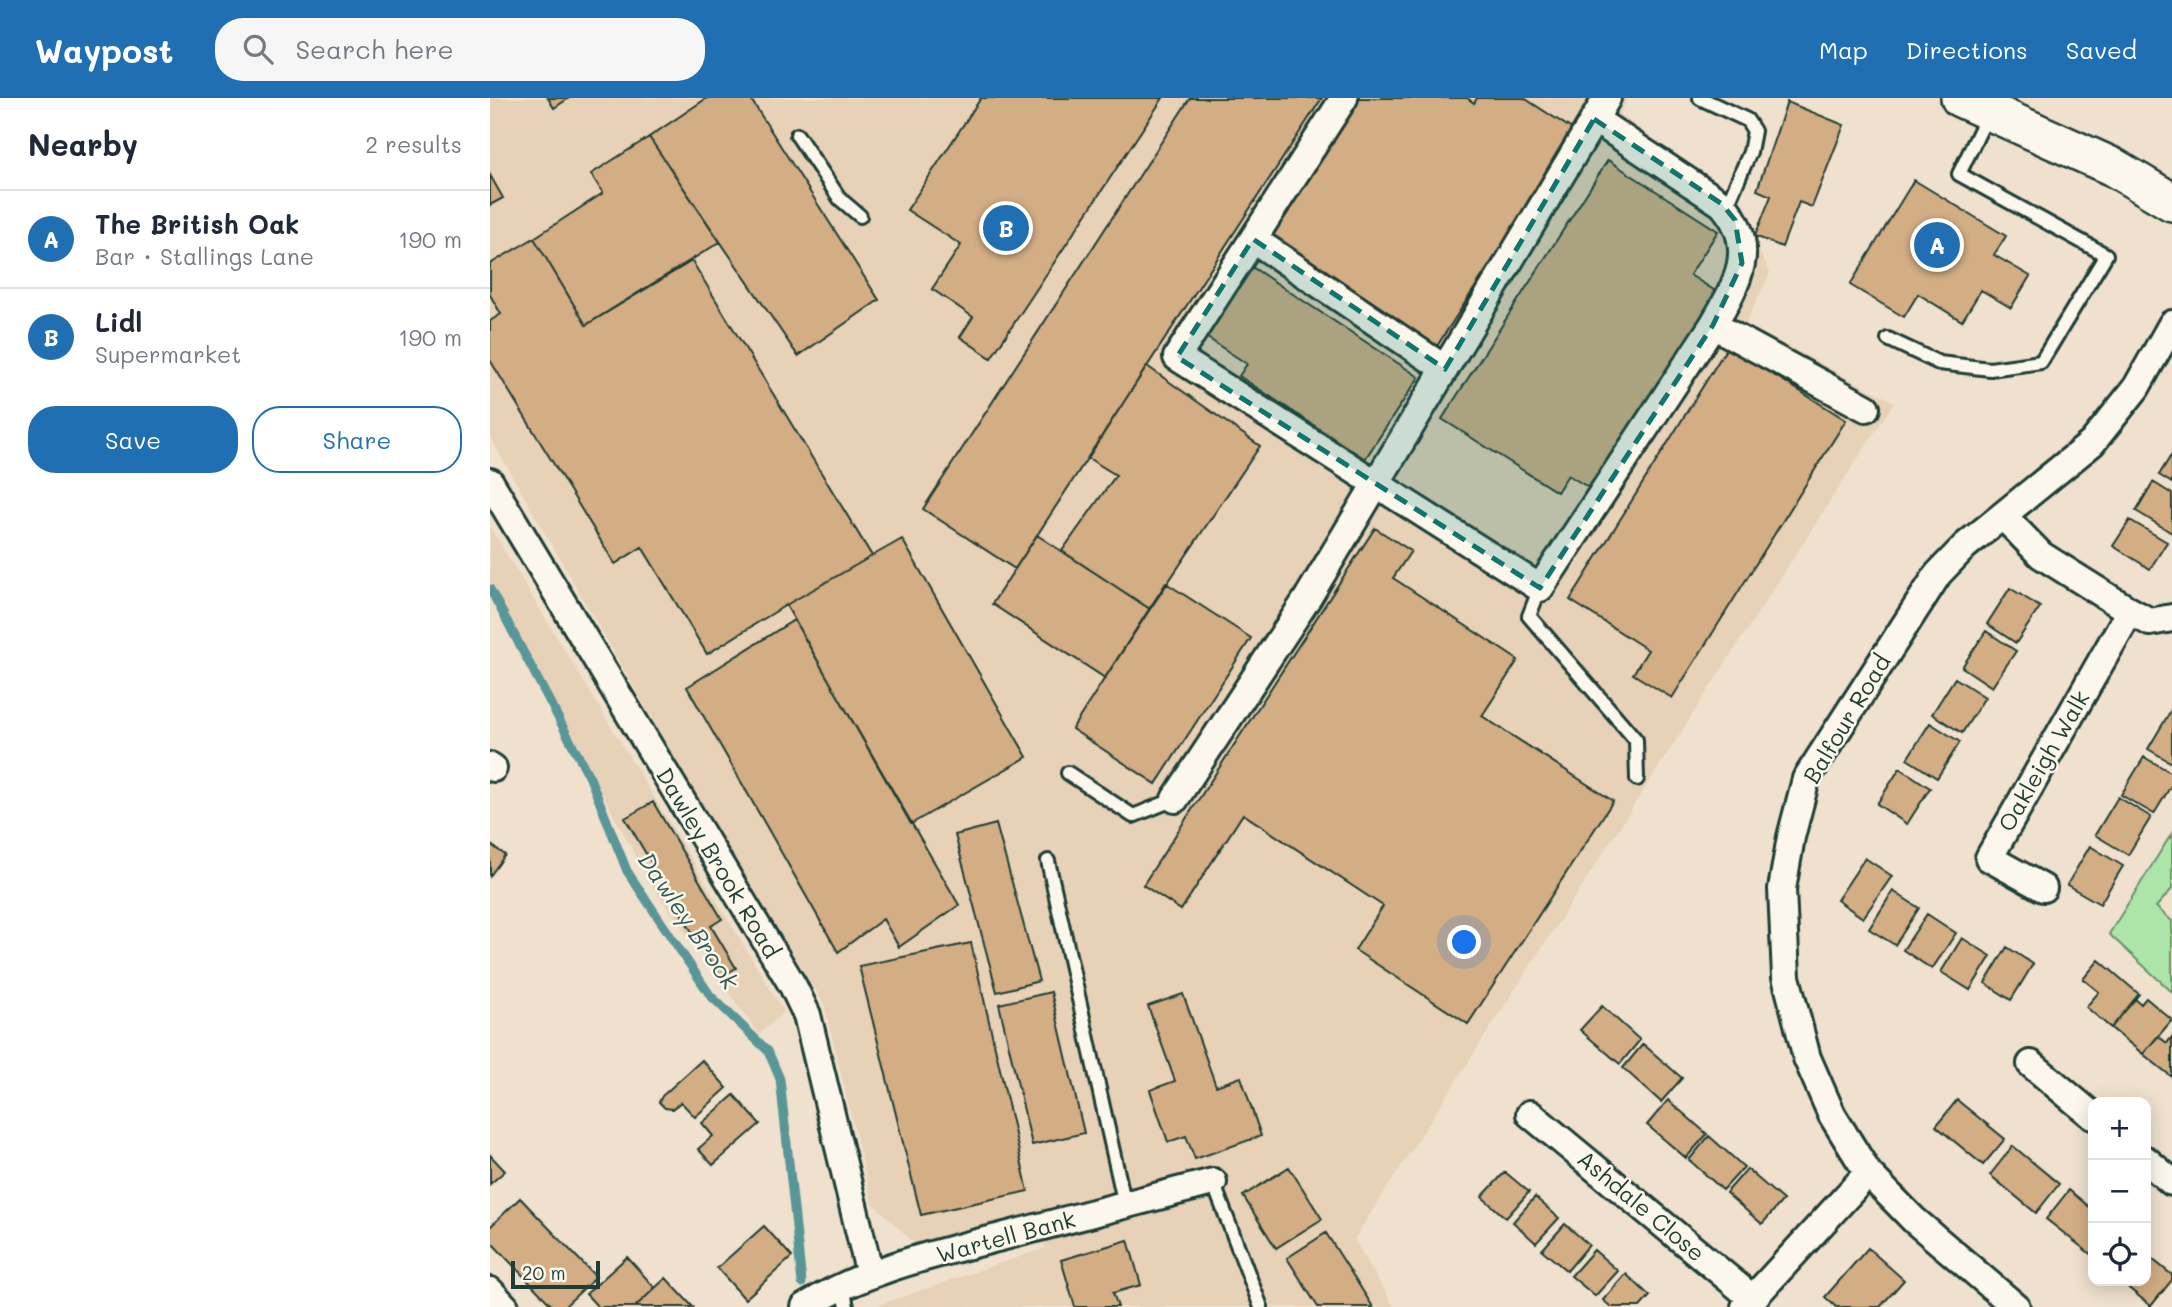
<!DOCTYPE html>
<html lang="en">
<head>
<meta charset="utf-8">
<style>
	:root { --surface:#fff; --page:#f6f6f7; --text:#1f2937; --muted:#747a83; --line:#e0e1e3; --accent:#1f6fb2 }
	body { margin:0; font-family:Mali,sans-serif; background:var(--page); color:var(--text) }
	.controls { position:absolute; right:21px; bottom:21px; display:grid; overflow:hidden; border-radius:14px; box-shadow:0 4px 18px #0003 }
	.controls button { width:63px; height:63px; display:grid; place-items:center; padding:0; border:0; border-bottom:2px solid var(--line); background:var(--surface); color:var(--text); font:35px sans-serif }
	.scale { position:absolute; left:21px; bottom:18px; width:89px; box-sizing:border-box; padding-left:7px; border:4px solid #1f3d34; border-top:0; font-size:19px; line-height:24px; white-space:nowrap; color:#1f3d34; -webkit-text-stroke:5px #fbf7ec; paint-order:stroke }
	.you { position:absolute; left:975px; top:845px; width:24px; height:24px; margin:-18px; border:5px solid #fff; border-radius:50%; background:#1a73e8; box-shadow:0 0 0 10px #1a73e833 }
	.badge { display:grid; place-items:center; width:46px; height:46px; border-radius:50%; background:var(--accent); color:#fff; font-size:23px; font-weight:700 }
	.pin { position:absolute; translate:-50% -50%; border:4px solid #fff; box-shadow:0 2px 7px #0006 }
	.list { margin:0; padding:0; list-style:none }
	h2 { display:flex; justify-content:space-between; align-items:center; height:91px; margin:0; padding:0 28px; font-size:30px }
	h2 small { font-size:23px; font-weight:400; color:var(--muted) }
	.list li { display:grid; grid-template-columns:46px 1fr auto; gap:21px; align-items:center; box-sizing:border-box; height:98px; padding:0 28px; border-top:2px solid var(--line) }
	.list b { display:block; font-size:26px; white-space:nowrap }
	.list p { margin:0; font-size:23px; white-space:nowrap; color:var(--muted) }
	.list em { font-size:23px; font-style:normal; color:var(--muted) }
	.actions { display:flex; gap:14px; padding:21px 28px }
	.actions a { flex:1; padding:16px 0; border:2px solid var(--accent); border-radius:28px; text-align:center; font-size:24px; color:var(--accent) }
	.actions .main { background:var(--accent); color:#fff }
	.icon { flex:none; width:38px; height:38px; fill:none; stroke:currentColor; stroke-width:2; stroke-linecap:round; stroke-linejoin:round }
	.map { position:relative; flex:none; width:1682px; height:1209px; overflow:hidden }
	header { display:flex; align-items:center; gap:42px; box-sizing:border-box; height:98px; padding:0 35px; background:var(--accent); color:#fff }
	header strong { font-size:33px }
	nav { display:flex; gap:38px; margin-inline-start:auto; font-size:24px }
	.search { width:490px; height:63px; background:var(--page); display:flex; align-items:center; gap:18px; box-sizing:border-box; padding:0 24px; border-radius:28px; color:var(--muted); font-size:26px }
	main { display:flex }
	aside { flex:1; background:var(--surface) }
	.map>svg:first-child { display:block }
	.built { fill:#e7d1b7 }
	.green { fill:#ade5a9; stroke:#66916e; stroke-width:2 }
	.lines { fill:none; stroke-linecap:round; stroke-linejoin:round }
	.stream { stroke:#599697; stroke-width:9 }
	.building { fill:#d3ad84; stroke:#1f3d34; stroke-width:2 }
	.lane-casing { stroke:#1f3d34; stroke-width:18 }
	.street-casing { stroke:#1f3d34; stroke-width:32 }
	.secondary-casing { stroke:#1f3d34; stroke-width:42 }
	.lane { stroke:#fbf7ec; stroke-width:12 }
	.street { stroke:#fbf7ec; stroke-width:26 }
	.secondary { stroke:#fbf7ec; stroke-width:37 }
	.marked { fill:#0f766e; fill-opacity:0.2; stroke:#0f766e; stroke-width:5; stroke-dasharray:14 9; stroke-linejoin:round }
	.labels { text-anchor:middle; stroke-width:5; stroke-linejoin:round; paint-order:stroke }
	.street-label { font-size:23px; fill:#1f3d34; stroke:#fbf7ec }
	.water-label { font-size:24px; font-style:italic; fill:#325b55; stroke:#fbf7ec }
</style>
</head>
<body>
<header>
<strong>Waypost</strong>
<div class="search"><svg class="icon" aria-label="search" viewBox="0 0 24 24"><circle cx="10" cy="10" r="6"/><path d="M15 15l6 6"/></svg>Search here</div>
<nav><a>Map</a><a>Directions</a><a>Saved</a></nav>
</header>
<main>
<aside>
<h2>Nearby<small>2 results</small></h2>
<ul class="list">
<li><span class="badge">A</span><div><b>The British Oak</b><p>Bar · Stallings Lane</p></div><em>190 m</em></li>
<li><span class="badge">B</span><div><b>Lidl</b><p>Supermarket</p></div><em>190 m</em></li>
</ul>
<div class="actions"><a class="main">Save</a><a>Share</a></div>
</aside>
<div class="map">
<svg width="1682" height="1209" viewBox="0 0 1682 1209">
	<rect width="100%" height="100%" fill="#efe1cd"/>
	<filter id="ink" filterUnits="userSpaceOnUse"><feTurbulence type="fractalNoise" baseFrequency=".0143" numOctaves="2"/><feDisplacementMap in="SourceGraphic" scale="14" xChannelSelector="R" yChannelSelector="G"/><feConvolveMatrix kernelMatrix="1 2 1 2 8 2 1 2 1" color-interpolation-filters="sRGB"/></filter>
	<g filter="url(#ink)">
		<path class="built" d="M0,0H1137L1130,16L1237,95L1247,108L1280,175L1255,226L1404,304L864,1141L904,1209H383L555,1150L545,1114L427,1148L382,1104L334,906L218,718L0,339Z
			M0,429L294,914L269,936L160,785L0,484Z"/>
		<path class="green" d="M1682,735V791L1666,809L1682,823V894L1619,836Z"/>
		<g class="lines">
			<path class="stream" d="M0,491L100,680L137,773L220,897L278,953L290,981L312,1185"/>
		</g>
		<path class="building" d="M58,0H79L64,10Z
			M217,0H260L389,202L308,258L159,39Z
			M491,0H673L501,260L470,239L483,219L442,191L471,147L417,112Z
			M700,0H832L525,471L433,411Z
			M869,0H977L984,5L987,0H1034L1085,33L1025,126L1031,130L1021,146L1015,143L945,251L777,142Z
			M1297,4L1354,27L1322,109L1309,104L1292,149L1265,138L1281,98L1267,92Z
			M159,39L230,144L96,227L44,140L113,95L101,76Z
			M1118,62L1228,133L1200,177L1227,194L1101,391L1078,377L1067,394L952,321Z
			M0,77L13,100L0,107Z
			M1424,82L1516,138L1504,157L1540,178L1521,210L1491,192L1472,223L1428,196L1414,219L1360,187Z
			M44,140L96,227L202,163L382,458L296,507L217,556L152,449L125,466L0,262V223L11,216L0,197V166Z
			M762,169L929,279L875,361L749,278L757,266L716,239Z
			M1238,248L1356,322L1182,600L1143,576L1158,552L1080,502Z
			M657,268L770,348L660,511L572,453L626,377L598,360Z
			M1682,356V385L1669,377Z
			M1663,384L1682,396V435L1646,413Z
			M1640,422L1677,444L1660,471L1623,448Z
			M885,430L921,453L903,480L1028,562L992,618L1123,703L978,926L865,852L893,808L753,716L691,812L653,787Z
			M547,437L660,511L615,580L502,506Z
			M412,441L537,659L421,726L296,507Z
			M676,485L761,540L666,686L582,631Z
			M1520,490L1550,509L1526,545L1497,526Z
			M304,522L469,807L409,849L393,821L348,854L197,589Z
			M1496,533L1526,553L1502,589L1472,569Z
			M1465,580L1495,599L1472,635L1442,616Z
			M1681,612L1682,613V665L1658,651Z
			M1440,625L1470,644L1447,680L1417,661Z
			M1654,659L1682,675V686L1664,716L1631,697Z
			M1410,670L1440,690L1417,726L1387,706Z
			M1628,699L1661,719L1638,757L1605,737Z
			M163,704L232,821L221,828L246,870L229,880L135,720Z
			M506,726L549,883L507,894L465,737Z
			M0,746L15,757L0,778Z
			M1600,748L1633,768L1610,806L1577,787Z
			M1375,760L1402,778L1373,820L1347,802Z
			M1403,793L1429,810L1405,847L1379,831Z
			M1437,816L1466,835L1442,871L1413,852Z
			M1472,840L1501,858L1480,892L1451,874Z
			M481,845L538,1093L431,1117L369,868Z
			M1517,849L1543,866L1521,902L1495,885Z
			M1609,862L1649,896L1621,930L1596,909L1609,894L1593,881Z
			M561,894L594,1035L542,1047L509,906Z
			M693,896L726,988L751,979L771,1038L705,1061L696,1038L678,1044L660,992L685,983L658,908Z
			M1656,900L1682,922L1653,956L1621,930L1645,901L1651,906Z
			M1112,908L1150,942L1130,966L1090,932Z
			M1668,938L1677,945L1682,939V979L1653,956Z
			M1153,946L1192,980L1171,1004L1133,970Z
			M212,962L237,990L205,1019L191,1004L182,1011L175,1010L169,1004L172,998Z
			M244,997L270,1026L223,1067L208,1051L223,1038L212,1025Z
			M1178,1002L1217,1036L1196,1060L1157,1027Z
			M1467,1002L1515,1041L1493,1067L1446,1028Z
			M1219,1038L1254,1069L1233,1092L1199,1062Z
			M1523,1048L1569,1086L1546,1115L1500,1077Z
			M0,1057L15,1073L0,1086Z
			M799,1069L832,1121L786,1150L753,1098Z
			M1257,1071L1293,1102L1272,1126L1236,1095Z
			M1015,1074L1039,1094L1016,1120L992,1099Z
			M1579,1092L1603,1112V1158L1556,1121Z
			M1045,1099L1069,1120L1046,1145L1023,1124Z
			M30,1100L106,1179L74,1209H63L0,1143V1129Z
			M1075,1126L1099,1147L1077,1173L1052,1152Z
			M274,1128L302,1159L255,1201L227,1170Z
			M836,1135L883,1209H828L797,1160Z
			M638,1142L651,1187L623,1195L628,1209H585L571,1162Z
			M1378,1150L1414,1182L1390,1209H1346L1335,1199Z
			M1104,1152L1128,1173L1105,1198L1081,1178Z
			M1656,1156L1682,1177V1182L1661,1208L1630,1183H1656Z
			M137,1159L165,1190L145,1209H108L96,1196Z
			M1136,1176L1160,1198L1150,1209H1121L1113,1202Z
			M176,1180L203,1209H145L165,1190Z"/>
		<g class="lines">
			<g class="lane-casing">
				<path id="lane" d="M1210,0L1257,22L1264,33L1260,54L1236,110
					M307,37L350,101L370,118
					M1398,241L1449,265L1500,271L1551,264L1616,157L1469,76L1498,16
					M1050,490L1039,518L1146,642L1147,681
					M578,675L643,718L685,701
					M558,763L635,1107
					M723,1084L771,1209
					M353,1188L357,1209"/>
			</g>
			<g class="street-casing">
				<path id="street" d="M854,0L687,259L1050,490L1223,227C1247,186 1270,148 1232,106L1104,21
					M763,141L955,271
					M1223,227L1376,310
					M0,384L303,888L317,917L380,1177
					M1513,418L1551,457L1640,513L1660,524L1682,520
					M0,668L3,670
					M685,701L817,501L1117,0
					M1553,790L1499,760L1640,513
					M1541,966L1603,1018
					M1040,1016L1262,1200
					M1656,1062L1682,1084
					M0,1193L15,1209
					M315,1209C373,1172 444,1156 511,1139C581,1121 652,1102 723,1084
					M1255,1209L1378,1075
					M1526,1209L1424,1122L1378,1075L1342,1017L1317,960L1296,879L1292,791L1301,739L1316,681L1448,476L1475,448L1602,345L1646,290L1682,226"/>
			</g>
			<g class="secondary-casing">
				<path id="secondary" d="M1470,0L1623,69L1682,104"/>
			</g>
			<use href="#lane" class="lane"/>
			<use href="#street" class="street"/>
			<use href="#secondary" class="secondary"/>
		</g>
	</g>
	<path class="marked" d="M1104,21L1232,106L1245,122L1252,165L1223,227L1050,490L687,259L763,141L955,271Z"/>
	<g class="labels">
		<g class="street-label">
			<text transform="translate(1357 621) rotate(-59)" y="8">Balfour Road</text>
			<text transform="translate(1554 663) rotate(-60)" y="8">Oakleigh Walk</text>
			<text transform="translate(228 765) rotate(59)" y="8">Dawley Brook Road</text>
			<text transform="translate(1151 1108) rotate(40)" y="8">Ashdale Close</text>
			<text transform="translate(516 1139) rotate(-15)" y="8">Wartell Bank</text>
		</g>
		<g class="water-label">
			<text transform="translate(198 823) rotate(56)" y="8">Dawley Brook</text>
		</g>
	</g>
</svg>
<div class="controls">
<button>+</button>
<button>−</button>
<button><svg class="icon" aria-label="locate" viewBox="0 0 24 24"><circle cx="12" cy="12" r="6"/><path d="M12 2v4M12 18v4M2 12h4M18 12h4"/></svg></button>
</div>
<div class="scale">20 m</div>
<div class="you"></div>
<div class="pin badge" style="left:1447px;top:147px">A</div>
<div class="pin badge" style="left:516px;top:130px">B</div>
</div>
</main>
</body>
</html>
